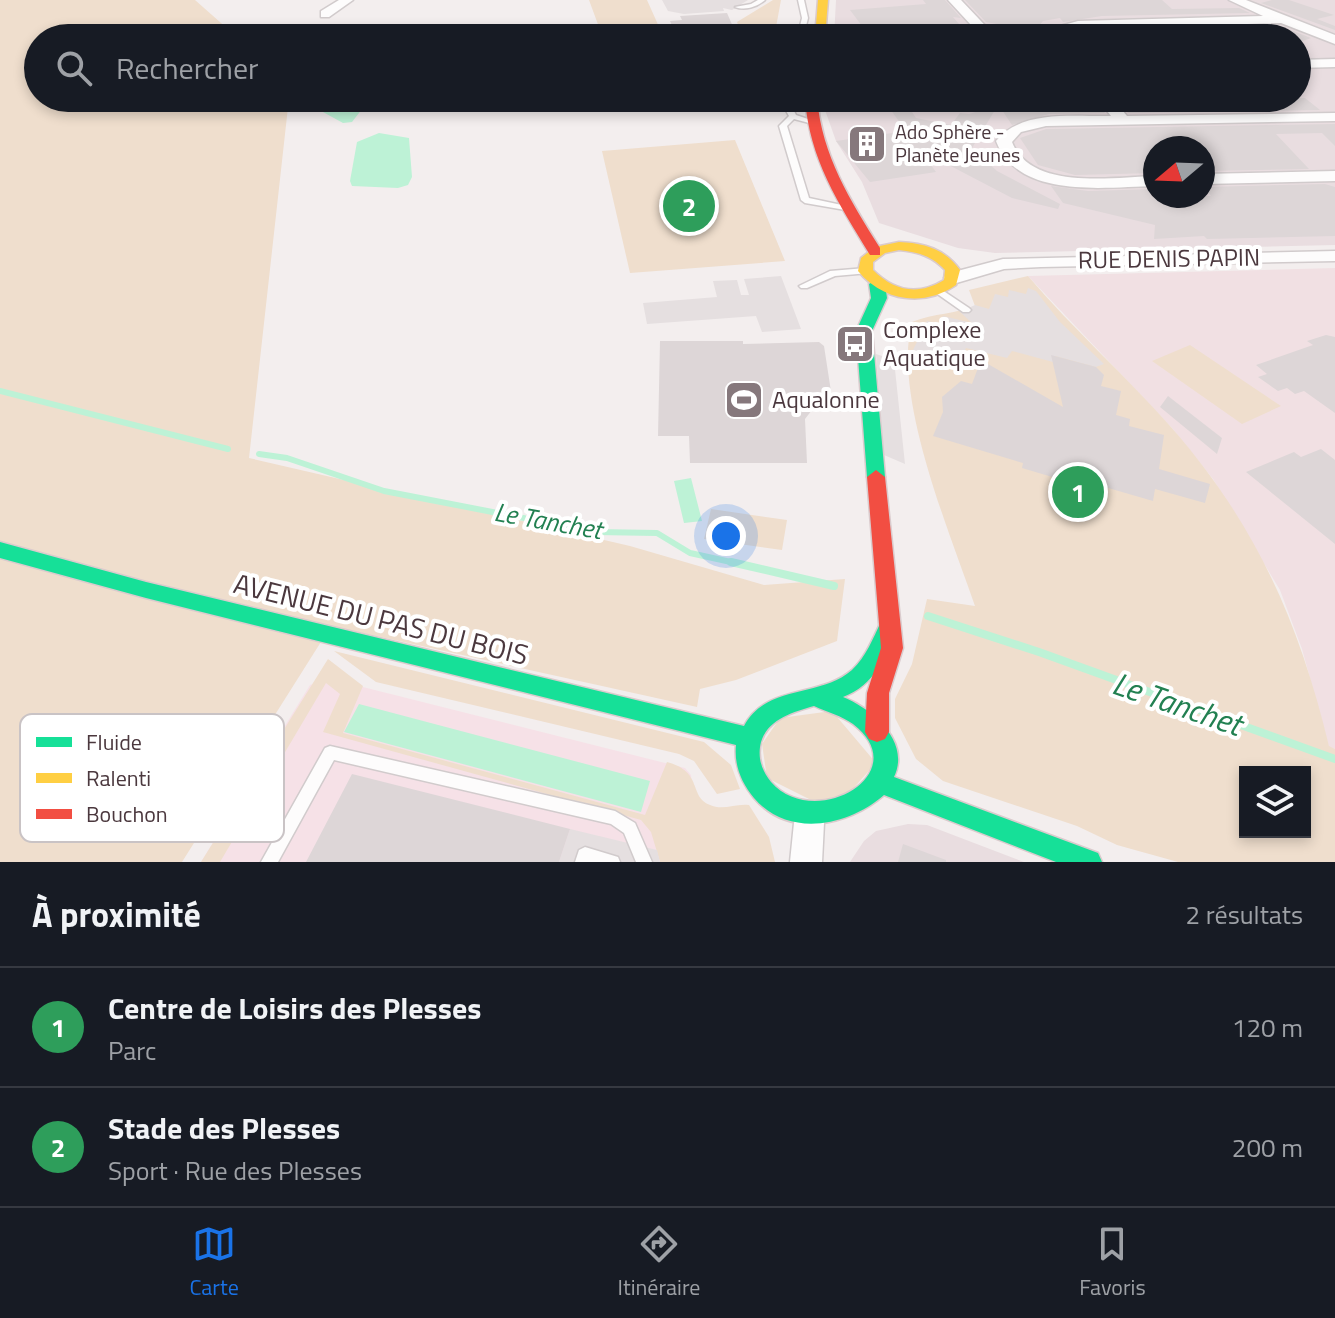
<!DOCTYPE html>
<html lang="fr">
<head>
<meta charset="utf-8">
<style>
	:root { --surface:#171b24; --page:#20242c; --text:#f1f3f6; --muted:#9ea1a6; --line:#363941; --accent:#1a73e8 }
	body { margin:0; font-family:"Titillium Web",sans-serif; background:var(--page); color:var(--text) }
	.controls { position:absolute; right:24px; bottom:24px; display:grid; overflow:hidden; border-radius:0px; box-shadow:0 4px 12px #0003 }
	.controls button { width:72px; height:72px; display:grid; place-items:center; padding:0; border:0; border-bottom:2px solid var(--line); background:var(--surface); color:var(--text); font:40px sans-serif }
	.compass { position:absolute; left:1143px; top:136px; width:72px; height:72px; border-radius:50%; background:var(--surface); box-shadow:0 4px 12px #0003; rotate:251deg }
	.you { position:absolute; left:726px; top:536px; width:28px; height:28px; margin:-20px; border:6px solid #fff; border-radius:50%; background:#1a73e8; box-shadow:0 0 0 12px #1a73e833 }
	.badge { display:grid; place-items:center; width:52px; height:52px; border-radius:50%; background:var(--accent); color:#fff; font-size:26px; font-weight:700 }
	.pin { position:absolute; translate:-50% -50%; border:4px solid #fff; box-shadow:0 2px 8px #0006 }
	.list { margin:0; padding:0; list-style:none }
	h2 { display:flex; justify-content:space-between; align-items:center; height:104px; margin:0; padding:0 32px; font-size:34px }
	h2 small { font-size:26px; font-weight:400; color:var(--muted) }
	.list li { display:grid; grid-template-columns:52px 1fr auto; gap:24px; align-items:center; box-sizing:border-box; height:120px; padding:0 32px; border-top:2px solid var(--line) }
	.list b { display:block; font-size:30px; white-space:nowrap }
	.list p { margin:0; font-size:26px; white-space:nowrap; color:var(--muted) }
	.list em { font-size:26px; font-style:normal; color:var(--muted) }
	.icon { flex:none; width:44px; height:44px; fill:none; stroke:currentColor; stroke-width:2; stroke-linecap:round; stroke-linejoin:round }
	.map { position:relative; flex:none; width:1335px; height:862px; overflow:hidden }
	.search { position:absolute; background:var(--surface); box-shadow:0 4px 12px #0003; left:24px; right:24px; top:24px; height:88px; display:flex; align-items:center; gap:20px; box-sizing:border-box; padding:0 28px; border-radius:44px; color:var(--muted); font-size:30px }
	.sheet { height:344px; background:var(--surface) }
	nav { display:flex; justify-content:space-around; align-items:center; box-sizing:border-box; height:112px; border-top:2px solid var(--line); background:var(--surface); font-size:22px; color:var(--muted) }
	nav a { display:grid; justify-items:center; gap:4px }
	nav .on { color:var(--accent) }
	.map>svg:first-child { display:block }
	.residential { fill:#e9dde0; fill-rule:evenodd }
	.commercial { fill:#f6e1e7 }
	.education { fill:#f1e0e3 }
	.green { fill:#efdecd; fill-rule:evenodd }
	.parking { fill:#e5dfe0 }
	.water { fill:#bdf2d6 }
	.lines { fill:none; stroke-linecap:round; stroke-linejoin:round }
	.stream-far1 { stroke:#bdf2d6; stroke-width:6 }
	.stream { stroke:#bdf2d6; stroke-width:8 }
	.building { fill:#ddd6d7 }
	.lane-casing { stroke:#d1cbcc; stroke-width:3 }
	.street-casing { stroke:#d1cbcc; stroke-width:3 }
	.fast-casing { stroke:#dacbcd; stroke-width:3 }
	.slow-casing { stroke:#dacbcd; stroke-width:3 }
	.jam-casing { stroke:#dacbcd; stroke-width:3 }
	.lane { fill:#fdfcfc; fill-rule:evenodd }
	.street { fill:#fdfcfc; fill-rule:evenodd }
	.fast { fill:#16e098; fill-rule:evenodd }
	.slow { fill:#ffcf43; fill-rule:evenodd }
	.jam { fill:#f24e42; fill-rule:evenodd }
	.labels { text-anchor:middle; stroke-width:8; stroke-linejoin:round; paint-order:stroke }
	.far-poi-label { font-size:20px; fill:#4b383e; stroke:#fff; text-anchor:start }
	.street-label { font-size:24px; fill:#4b383e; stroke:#fff }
	.poi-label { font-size:24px; fill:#4b383e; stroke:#fff; text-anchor:start }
	.water-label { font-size:26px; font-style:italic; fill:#228051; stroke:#fff }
	.near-street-label { font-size:28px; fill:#4b383e; stroke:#fff }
	.near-water-label { font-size:32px; font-style:italic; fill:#228051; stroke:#fff }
	.key { fill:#fff; stroke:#c9c3c5; stroke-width:2 }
	.key-label { font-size:22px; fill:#4b383e }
</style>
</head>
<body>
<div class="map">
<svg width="1335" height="862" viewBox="0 0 1335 862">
	<rect width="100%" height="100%" fill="#f3eeee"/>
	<path class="residential" d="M836,0H1335V245L995,253L958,248L879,223L862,182L836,141L825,110L826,98H1297V38H834ZM1155,148H1203V196H1155Z
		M908,824L927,825L1024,862H850L864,841L876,831Z"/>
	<path class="commercial" d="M327,678L685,768L691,775L700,862H201L310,685Z"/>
	<path class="education" d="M1335,268V749L1329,747L1302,649L1280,590L1213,479L1172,428L1028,276Z"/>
	<path class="green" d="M0,0H195L238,38H38V98H289L249,458L630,546L764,585L845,579L837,641L736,680L700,689L697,707L331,626L182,862H0Z
		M589,0H647L664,38H603Z
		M773,0H781L774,38H743L737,22Z
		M735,140L785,261L630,273L602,151Z
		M1028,276C1073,329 1125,375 1171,427C1256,524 1299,622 1329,746L1335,749V862H1178L1117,845L1077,826L943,781L916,759L895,718V699L912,664L927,599L975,606C950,533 892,396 912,322C935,313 955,314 975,306L969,290ZM1245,772H1305V832H1245Z
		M1190,345L1281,406L1242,424L1152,361Z
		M711,509L787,520L782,550L704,539Z
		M334,651L704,742L731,765L740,789L717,794L694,761L679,754L376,682Z
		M328,659L363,686L343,733L645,815L667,762C704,772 688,796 710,805C723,811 736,803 749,805L769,837L775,862H660L651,832L641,820L323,732L340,694L326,683L220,862H201Z
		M832,711L876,763L833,811L767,778L762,744L780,718Z"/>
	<path class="parking" d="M662,0H748L732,10L723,8L724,11L684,14L668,11Z
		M781,276L801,329L762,332L756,316L647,324L643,303L717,297L713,281L737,280L741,295H749L744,279Z
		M1028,288L1036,291L1060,322L1104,364L1096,367L1055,356L1053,362L1012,351L1007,358L966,348L960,362L947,358L943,367L924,361L925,354L913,350L927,321L941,324L943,316L972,323L960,312L975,305L989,309L995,294L1008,297L1009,290L1026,294Z
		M876,354L894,360L905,464L884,455Z
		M570,829L657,850L660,862H559Z"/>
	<path class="water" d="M313,98H340V104H366L352,122L343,123L312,106Z
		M379,133L409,138L412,177L408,185L398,188L352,186L350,181L357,142Z
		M691,478L702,521L684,523L674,481Z
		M359,704L650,781L641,812L344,732Z"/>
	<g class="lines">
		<path class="stream-far1" d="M0,391L228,449
			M259,454L287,458L384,491L596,532L657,533L690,553L740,564"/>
		<path class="stream" d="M731,562L834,586
			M928,616L1039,652L1335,759"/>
	</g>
	<path class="building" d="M923,0H945L961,18L953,17L971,38H871L850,10L926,4Z
		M965,0H1162L1172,9L1239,8L1250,13L1102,16L1063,22L1060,18L1043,21L1029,38H1016L1007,26L986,22Z
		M1272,0H1289L1334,15L1317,19L1335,26V30L1261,3Z
		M727,13L738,38H678L670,21L682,20L680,16Z
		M1280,26L1311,38L1297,43V38H1232L1226,32L1186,36L1177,29Z
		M1305,98L1320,110L1128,113L1120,103Z
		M904,100L916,118L951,125L960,113L969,114L998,105L972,148L997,171L1060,204L1058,209L1012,198L920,150L936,172L870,182L836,141L906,131L885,102Z
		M1085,101L1097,103L1105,113L1049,114L1012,125L998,104Z
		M1335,124V146L1322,133L1276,134L1309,169L1203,171V147L1155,148V173L1075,175L1038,165L1020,138L1046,129Z
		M1325,184L1335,187V236L1207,239L1204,236L1154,239L1155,225L1063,203L1051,186L1088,191L1155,189V196H1211L1204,187Z
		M1326,335L1335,337V413L1304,391L1295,394L1287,388L1278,391L1258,377L1267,374L1256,365L1313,345L1307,341Z
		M660,341H743V344L819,342L824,346L832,398L812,410L805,419L807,463H690L689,436H658Z
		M1051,355L1096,367L1104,375L1101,386L1121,391L1116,415L1130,419L1129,426L1164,435L1159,469L1210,484L1205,503L1155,489L1153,501L1091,483L1087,497L1067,491L1069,482L1022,468L1023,463L933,436L943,412L942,397L961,381L972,384L981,360L1063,407Z
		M1168,396L1222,438L1217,454L1160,407Z
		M1321,449L1335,460V544L1246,472L1294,452L1301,457Z
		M352,774L570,829L559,862H306Z
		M903,844L946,860V862H898Z"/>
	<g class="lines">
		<g class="lane-casing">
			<path id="lane" d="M758,0H765C757,7 745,11 735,7L751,4Z
				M798,0H804L808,18L803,38H797L802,18Z
				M785,98H793L792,107L796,115L817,122L813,124L794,119L787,126L809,198L851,207V211L805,203L801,200L779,126L789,116L784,107Z
				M866,268L869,269V273L835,276L807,288H801L799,286L830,271Z
				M939,288L969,308L971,310L969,312H963L936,293L934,291Z
				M330,746L615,811L635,823L652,862H636L624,833L611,824L334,760L278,862H261L325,748Z
				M585,847L618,857L620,862H575L579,850Z"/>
		</g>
		<g class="street-casing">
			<path id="street" d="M339,0H353L329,17H321V11Z
				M948,0H961L997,38H983Z
				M1229,0H1246L1335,35V44L1281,23L1079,29L1064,33L1063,38H1049L1053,28L1078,21L1263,16Z
				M1335,59V67L1297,68V60Z
				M1097,98H1112L1127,116L1335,113V121L1046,126L1021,132L1012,142C1031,191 1113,177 1155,176V186C1104,187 1018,200 996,141C1022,109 1074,117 1111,116Z
				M1335,171V181L1203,184V174Z
				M1335,251V261L1041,267L1004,269L953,284L944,278L946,274L1003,259Z
				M809,808L820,813L824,823L822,862H790L794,823L798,813Z"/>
		</g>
		<g class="fast-casing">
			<path id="fast" d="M877,279L885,284L887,298L872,331L885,477L876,484L867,477L856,331L871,298L869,284Z
				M0,542L146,582L744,726C766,684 820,698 852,670C866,657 873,638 881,622L889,619L897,622L900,628C885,657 875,685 843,697C872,709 911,741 894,777L1098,853L1102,862H1056L884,795C847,827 788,838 754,798C741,782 734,765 736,745L146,598L0,558ZM814,706C827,712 842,716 853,724C917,773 815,832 771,782C762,771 757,758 761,742C768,719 793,712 814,706Z"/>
		</g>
		<g class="slow-casing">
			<path id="slow" d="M818,0H828L825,38H815Z
				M899,242C924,243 945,249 960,270L956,285C924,307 884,302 858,271L861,258L875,247ZM899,250C918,252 932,256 945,270L944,280C918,296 894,291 873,270V262L885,253Z"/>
		</g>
		<g class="jam-casing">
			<path id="jam" d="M805,98H817C822,156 850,200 880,248V255H870C839,204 809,159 805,98Z
				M876,470L885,477L903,648L889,693V732L885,739L877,742L869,739L865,732L867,693L881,648L867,477Z"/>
		</g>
		<use href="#lane" class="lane"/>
		<use href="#street" class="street"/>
		<use href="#fast" class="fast"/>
		<use href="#slow" class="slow"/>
		<use href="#jam" class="jam"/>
	</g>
	<defs>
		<g id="building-square" transform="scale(2)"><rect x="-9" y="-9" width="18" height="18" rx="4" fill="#86787c" stroke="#fff"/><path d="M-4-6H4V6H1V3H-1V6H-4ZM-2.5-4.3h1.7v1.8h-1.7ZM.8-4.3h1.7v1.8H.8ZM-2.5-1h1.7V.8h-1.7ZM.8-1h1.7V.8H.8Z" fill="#fff"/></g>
		<g id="bus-square" transform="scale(2)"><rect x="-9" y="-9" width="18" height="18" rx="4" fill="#86787c" stroke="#fff"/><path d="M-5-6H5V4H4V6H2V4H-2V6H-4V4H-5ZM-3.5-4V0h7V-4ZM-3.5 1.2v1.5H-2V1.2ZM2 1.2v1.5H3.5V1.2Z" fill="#fff"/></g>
		<g id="stadium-square" transform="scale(2)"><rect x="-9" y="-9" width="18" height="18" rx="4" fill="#86787c" stroke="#fff"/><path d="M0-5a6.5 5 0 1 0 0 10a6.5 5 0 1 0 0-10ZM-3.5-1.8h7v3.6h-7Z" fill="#fff"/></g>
	</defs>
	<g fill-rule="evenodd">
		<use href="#building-square" x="867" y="144"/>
		<use href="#bus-square" x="855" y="344"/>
		<use href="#stadium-square" x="744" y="400"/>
	</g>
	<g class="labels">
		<g class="far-poi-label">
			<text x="895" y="139">Ado Sphère -<tspan x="895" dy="23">Planète Jeunes</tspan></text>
		</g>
		<g class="street-label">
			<text transform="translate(1169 259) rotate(-1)" y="8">RUE DENIS PAPIN</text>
		</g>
		<g class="poi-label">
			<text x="883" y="338">Complexe<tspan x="883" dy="28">Aquatique</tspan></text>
			<text x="772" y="408">Aqualonne</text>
		</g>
		<g class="water-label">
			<text transform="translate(548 521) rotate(10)" y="9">Le Tanchet</text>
		</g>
		<g class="near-street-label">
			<text transform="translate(381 619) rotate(14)" y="10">AVENUE DU PAS DU BOIS</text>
		</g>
		<g class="near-water-label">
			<text transform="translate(1177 704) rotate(19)" y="11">Le Tanchet</text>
		</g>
	</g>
	<rect x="20" y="714" width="264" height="128" rx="12" class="key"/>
	<rect x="36" y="737" width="36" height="10" fill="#16e098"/>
	<rect x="36" y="773" width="36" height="10" fill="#ffcf43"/>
	<rect x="36" y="809" width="36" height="10" fill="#f24e42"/>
	<g class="key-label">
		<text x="86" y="750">Fluide</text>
		<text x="86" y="786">Ralenti</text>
		<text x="86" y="822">Bouchon</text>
	</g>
</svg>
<div class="controls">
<button><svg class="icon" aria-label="layers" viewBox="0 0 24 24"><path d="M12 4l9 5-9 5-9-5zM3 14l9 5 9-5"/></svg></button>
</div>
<svg class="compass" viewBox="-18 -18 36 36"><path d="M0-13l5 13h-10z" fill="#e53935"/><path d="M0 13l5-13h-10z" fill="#9ea1a6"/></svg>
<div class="you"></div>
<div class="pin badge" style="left:1078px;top:492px;background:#2e9e5b">1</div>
<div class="pin badge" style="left:689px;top:206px;background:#2e9e5b">2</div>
<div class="search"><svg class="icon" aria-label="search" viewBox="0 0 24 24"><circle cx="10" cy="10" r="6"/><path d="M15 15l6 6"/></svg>Rechercher</div>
</div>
<section class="sheet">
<h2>À proximité<small>2 résultats</small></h2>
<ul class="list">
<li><span class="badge" style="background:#2e9e5b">1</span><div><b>Centre de Loisirs des Plesses</b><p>Parc</p></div><em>120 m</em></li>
<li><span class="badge" style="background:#2e9e5b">2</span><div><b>Stade des Plesses</b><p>Sport · Rue des Plesses</p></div><em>200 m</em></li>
</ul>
</section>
<nav>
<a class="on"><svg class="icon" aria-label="map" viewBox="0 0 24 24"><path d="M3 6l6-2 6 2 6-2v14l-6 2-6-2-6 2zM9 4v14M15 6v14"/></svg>Carte</a>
<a><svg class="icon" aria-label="directions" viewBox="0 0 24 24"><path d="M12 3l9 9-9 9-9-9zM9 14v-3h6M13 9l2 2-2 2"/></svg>Itinéraire</a>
<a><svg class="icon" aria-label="saved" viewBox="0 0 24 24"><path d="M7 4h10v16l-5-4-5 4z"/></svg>Favoris</a>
</nav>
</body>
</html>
